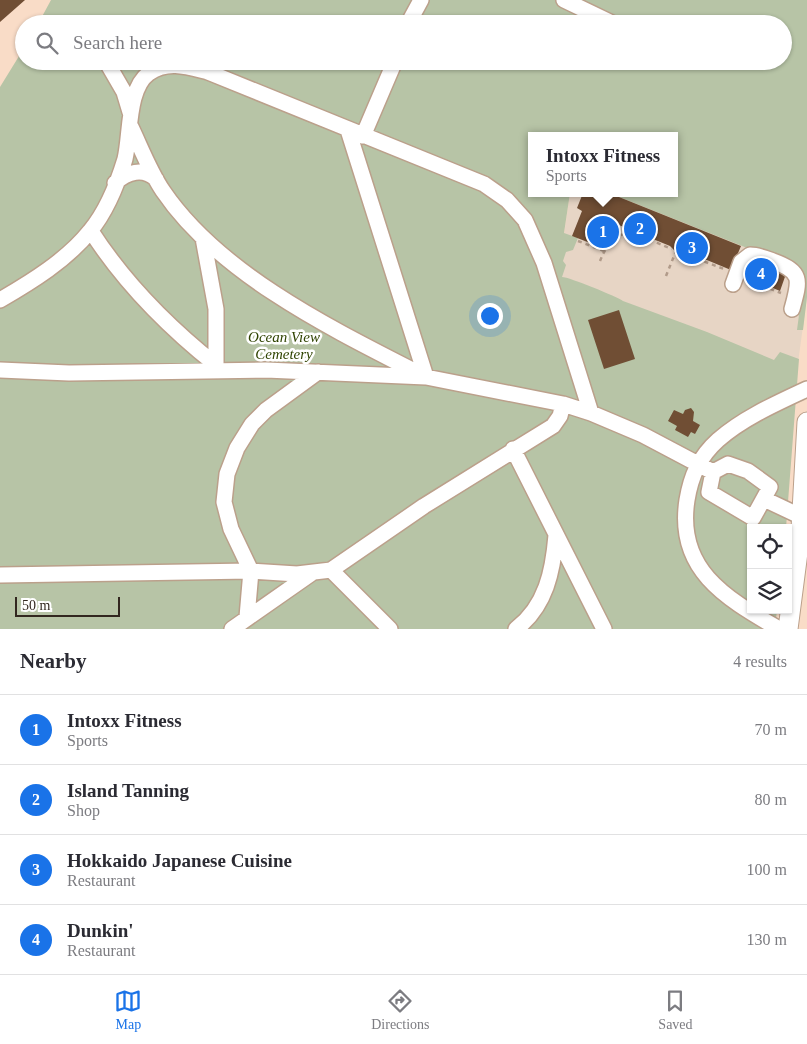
<!DOCTYPE html>
<html lang="en">
<head>
<meta charset="utf-8">
<style>
	:root { --surface:#fff; --page:#f2f2f3; --text:#2b2b33; --muted:#7c7c81; --line:#e1e1e2; --accent:#1a73e8 }
	body { margin:0; font-family:Georgia,serif; background:var(--page); color:var(--text) }
	.controls { position:absolute; right:15px; bottom:15px; display:grid; overflow:hidden; border-radius:0px; box-shadow:0 1px 4px #0004 }
	.controls button { width:45px; height:45px; display:grid; place-items:center; padding:0; border:0; border-bottom:1px solid var(--line); background:var(--surface); color:var(--text); font:25px sans-serif }
	.scale { position:absolute; left:15px; bottom:12px; width:105px; box-sizing:border-box; padding-left:5px; border:2px solid #32271f; border-top:0; font-size:14px; line-height:18px; white-space:nowrap; color:#32271f; -webkit-text-stroke:4px #fff; paint-order:stroke }
	.you { position:absolute; left:489px; top:315px; width:18px; height:18px; margin:-12px; border:4px solid #fff; border-radius:50%; background:#1a73e8; box-shadow:0 0 0 8px #1a73e833 }
	.badge { display:grid; place-items:center; width:32px; height:32px; border-radius:50%; background:var(--accent); color:#fff; font-size:16px; font-weight:700 }
	.pin { position:absolute; translate:-50% -50%; border:2px solid #fff; box-shadow:0 1px 5px #0006 }
	.popup { position:absolute; left:528px; top:132px; width:150px; height:65px; box-sizing:border-box; display:grid; place-content:center; border-radius:0px; background:var(--surface); filter:drop-shadow(0 1px 4px #0005); font-size:16px; white-space:nowrap; color:var(--muted) }
	.popup b { font-size:19px; color:var(--text) }
	.popup::after { content:''; position:absolute; left:50%; top:100%; margin-left:-10px; border:10px solid transparent; border-top-color:var(--surface) }
	.list { margin:0; padding:0; list-style:none }
	h2 { display:flex; justify-content:space-between; align-items:center; height:65px; margin:0; padding:0 20px; font-size:21px }
	h2 small { font-size:16px; font-weight:400; color:var(--muted) }
	.list li { display:grid; grid-template-columns:32px 1fr auto; gap:15px; align-items:center; box-sizing:border-box; height:70px; padding:0 20px; border-top:1px solid var(--line) }
	.list b { display:block; font-size:19px; white-space:nowrap }
	.list p { margin:0; font-size:16px; white-space:nowrap; color:var(--muted) }
	.list em { font-size:16px; font-style:normal; color:var(--muted) }
	.icon { flex:none; width:28px; height:28px; fill:none; stroke:currentColor; stroke-width:2; stroke-linecap:round; stroke-linejoin:round }
	.map { position:relative; flex:none; width:807px; height:629px; overflow:hidden }
	.search { position:absolute; background:var(--surface); box-shadow:0 1px 4px #0004; left:15px; right:15px; top:15px; height:55px; display:flex; align-items:center; gap:12px; box-sizing:border-box; padding:0 18px; border-radius:28px; color:var(--muted); font-size:19px }
	.sheet { height:345px; background:var(--surface) }
	nav { display:flex; justify-content:space-around; align-items:center; box-sizing:border-box; height:70px; border-top:1px solid var(--line); background:var(--surface); font-size:14px; color:var(--muted) }
	nav a { display:grid; justify-items:center; gap:2px }
	nav .on { color:var(--accent) }
	.map>svg:first-child { display:block }
	.commercial { fill:#e7d5c5 }
	.green { fill:#b7c4a6 }
	.building { fill:#704e34 }
	.lines { fill:none; stroke-linecap:round; stroke-linejoin:round }
	.minor-casing { stroke:#bba08b; stroke-width:18 }
	.major-casing { stroke:#bba08b; stroke-width:21 }
	.path { stroke:#b19b8a; stroke-width:2.5; stroke-dasharray:4 4; stroke-linecap:butt }
	.minor { stroke:#fff; stroke-width:15 }
	.major { stroke:#fff; stroke-width:19 }
	.labels { text-anchor:middle; stroke-width:5; stroke-linejoin:round; paint-order:stroke }
	.park-label { font-size:15px; font-style:italic; fill:#2f4300; stroke:#fff }
</style>
</head>
<body>
<div class="map">
<svg width="807" height="629" viewBox="0 0 807 629">
	<rect width="100%" height="100%" fill="#f9dcc7"/>
	<path class="commercial" d="M570,193H609L807,272V297L797,370L558,276Z"/>
	<path class="green" d="M51,0H807V297L803,330H797L801,300L785,263L609,193H674V136H532V193H570L564,233L578,238L573,250L566,252L563,261L566,265L562,277C569,277 618,297 623,301L707,332L774,360L780,352L799,359L786,528H751V610H777L775,629H0V87L24,48V61H783V24H38Z"/>
	<path class="building" d="M0,0H25L0,22Z
		M583,193H609L741,246L731,270L685,251L676,252L670,246L614,223L612,237L603,248L572,236L582,211L577,208Z
		M757,259L787,271L780,291L741,275L746,262Z
		M619,310L635,359L604,369L588,320Z
		M691,408L694,412L693,421L700,425L695,434L691,432L688,437L675,430L677,426L668,421L674,410L683,414L685,410Z"/>
	<g class="lines">
		<g class="minor-casing">
			<path id="minor" d="M564,0L614,24
				M408,24L421,0
				M106,61L124,92L130,112
				M131,127C141,148 150,172 163,191C220,275 334,330 422,375
				M348,130L426,377
				M363,136L395,61
				M115,183C127,172 143,167 156,179
				M91,231C125,284 167,326 216,365
				M203,238L216,309V371
				M733,284L741,262L750,255C758,255 765,258 773,261C803,272 800,280 792,309
				M0,300C31,282 67,260 90,231C106,212 118,182 125,159C131,134 127,89 149,73C168,60 188,67 208,72L484,184L507,200L525,220L544,263L591,413
				M0,370L69,373L266,370L426,377L563,404L591,413L643,435L713,472
				M513,449L604,629
				M728,464L748,471L770,487L753,518L709,492L713,472Z
				M764,499L802,517
				M331,570L390,629
				M0,575L251,571L297,574L331,570L424,506L553,426L560,416L563,404
				M247,617L251,571L231,529L224,502L227,474L237,448L252,424L266,410L318,372
				M232,629L312,573
				M516,629C546,606 553,571 556,535
				M779,629C726,598 676,570 687,500C691,476 699,457 718,440C743,418 777,403 807,389"/>
		</g>
		<g class="major-casing">
			<path id="major" d="M788,629L801,529L807,422"/>
		</g>
		<path class="path" d="M578,241L604,251
			M682,253L724,269
			M600,261C617,218 638,236 672,249
			M666,276L676,251
			M748,280L781,293"/>
		<use href="#minor" class="minor"/>
		<use href="#major" class="major"/>
	</g>
	<g class="labels">
		<g class="park-label">
			<text x="284" y="342">Ocean View<tspan x="284" dy="17">Cemetery</tspan></text>
		</g>
	</g>
</svg>
<div class="controls">
<button><svg class="icon" aria-label="locate" viewBox="0 0 24 24"><circle cx="12" cy="12" r="6"/><path d="M12 2v4M12 18v4M2 12h4M18 12h4"/></svg></button>
<button><svg class="icon" aria-label="layers" viewBox="0 0 24 24"><path d="M12 4l9 5-9 5-9-5zM3 14l9 5 9-5"/></svg></button>
</div>
<div class="scale">50 m</div>
<div class="you"></div>
<div class="pin badge" style="left:603px;top:232px">1</div>
<div class="popup"><b>Intoxx Fitness</b>Sports</div>
<div class="pin badge" style="left:640px;top:229px">2</div>
<div class="pin badge" style="left:692px;top:248px">3</div>
<div class="pin badge" style="left:761px;top:274px">4</div>
<div class="search"><svg class="icon" aria-label="search" viewBox="0 0 24 24"><circle cx="10" cy="10" r="6"/><path d="M15 15l6 6"/></svg>Search here</div>
</div>
<section class="sheet">
<h2>Nearby<small>4 results</small></h2>
<ul class="list">
<li><span class="badge">1</span><div><b>Intoxx Fitness</b><p>Sports</p></div><em>70 m</em></li>
<li><span class="badge">2</span><div><b>Island Tanning</b><p>Shop</p></div><em>80 m</em></li>
<li><span class="badge">3</span><div><b>Hokkaido Japanese Cuisine</b><p>Restaurant</p></div><em>100 m</em></li>
<li><span class="badge">4</span><div><b>Dunkin'</b><p>Restaurant</p></div><em>130 m</em></li>
</ul>
</section>
<nav>
<a class="on"><svg class="icon" aria-label="map" viewBox="0 0 24 24"><path d="M3 6l6-2 6 2 6-2v14l-6 2-6-2-6 2zM9 4v14M15 6v14"/></svg>Map</a>
<a><svg class="icon" aria-label="directions" viewBox="0 0 24 24"><path d="M12 3l9 9-9 9-9-9zM9 14v-3h6M13 9l2 2-2 2"/></svg>Directions</a>
<a><svg class="icon" aria-label="saved" viewBox="0 0 24 24"><path d="M7 4h10v16l-5-4-5 4z"/></svg>Saved</a>
</nav>
</body>
</html>
